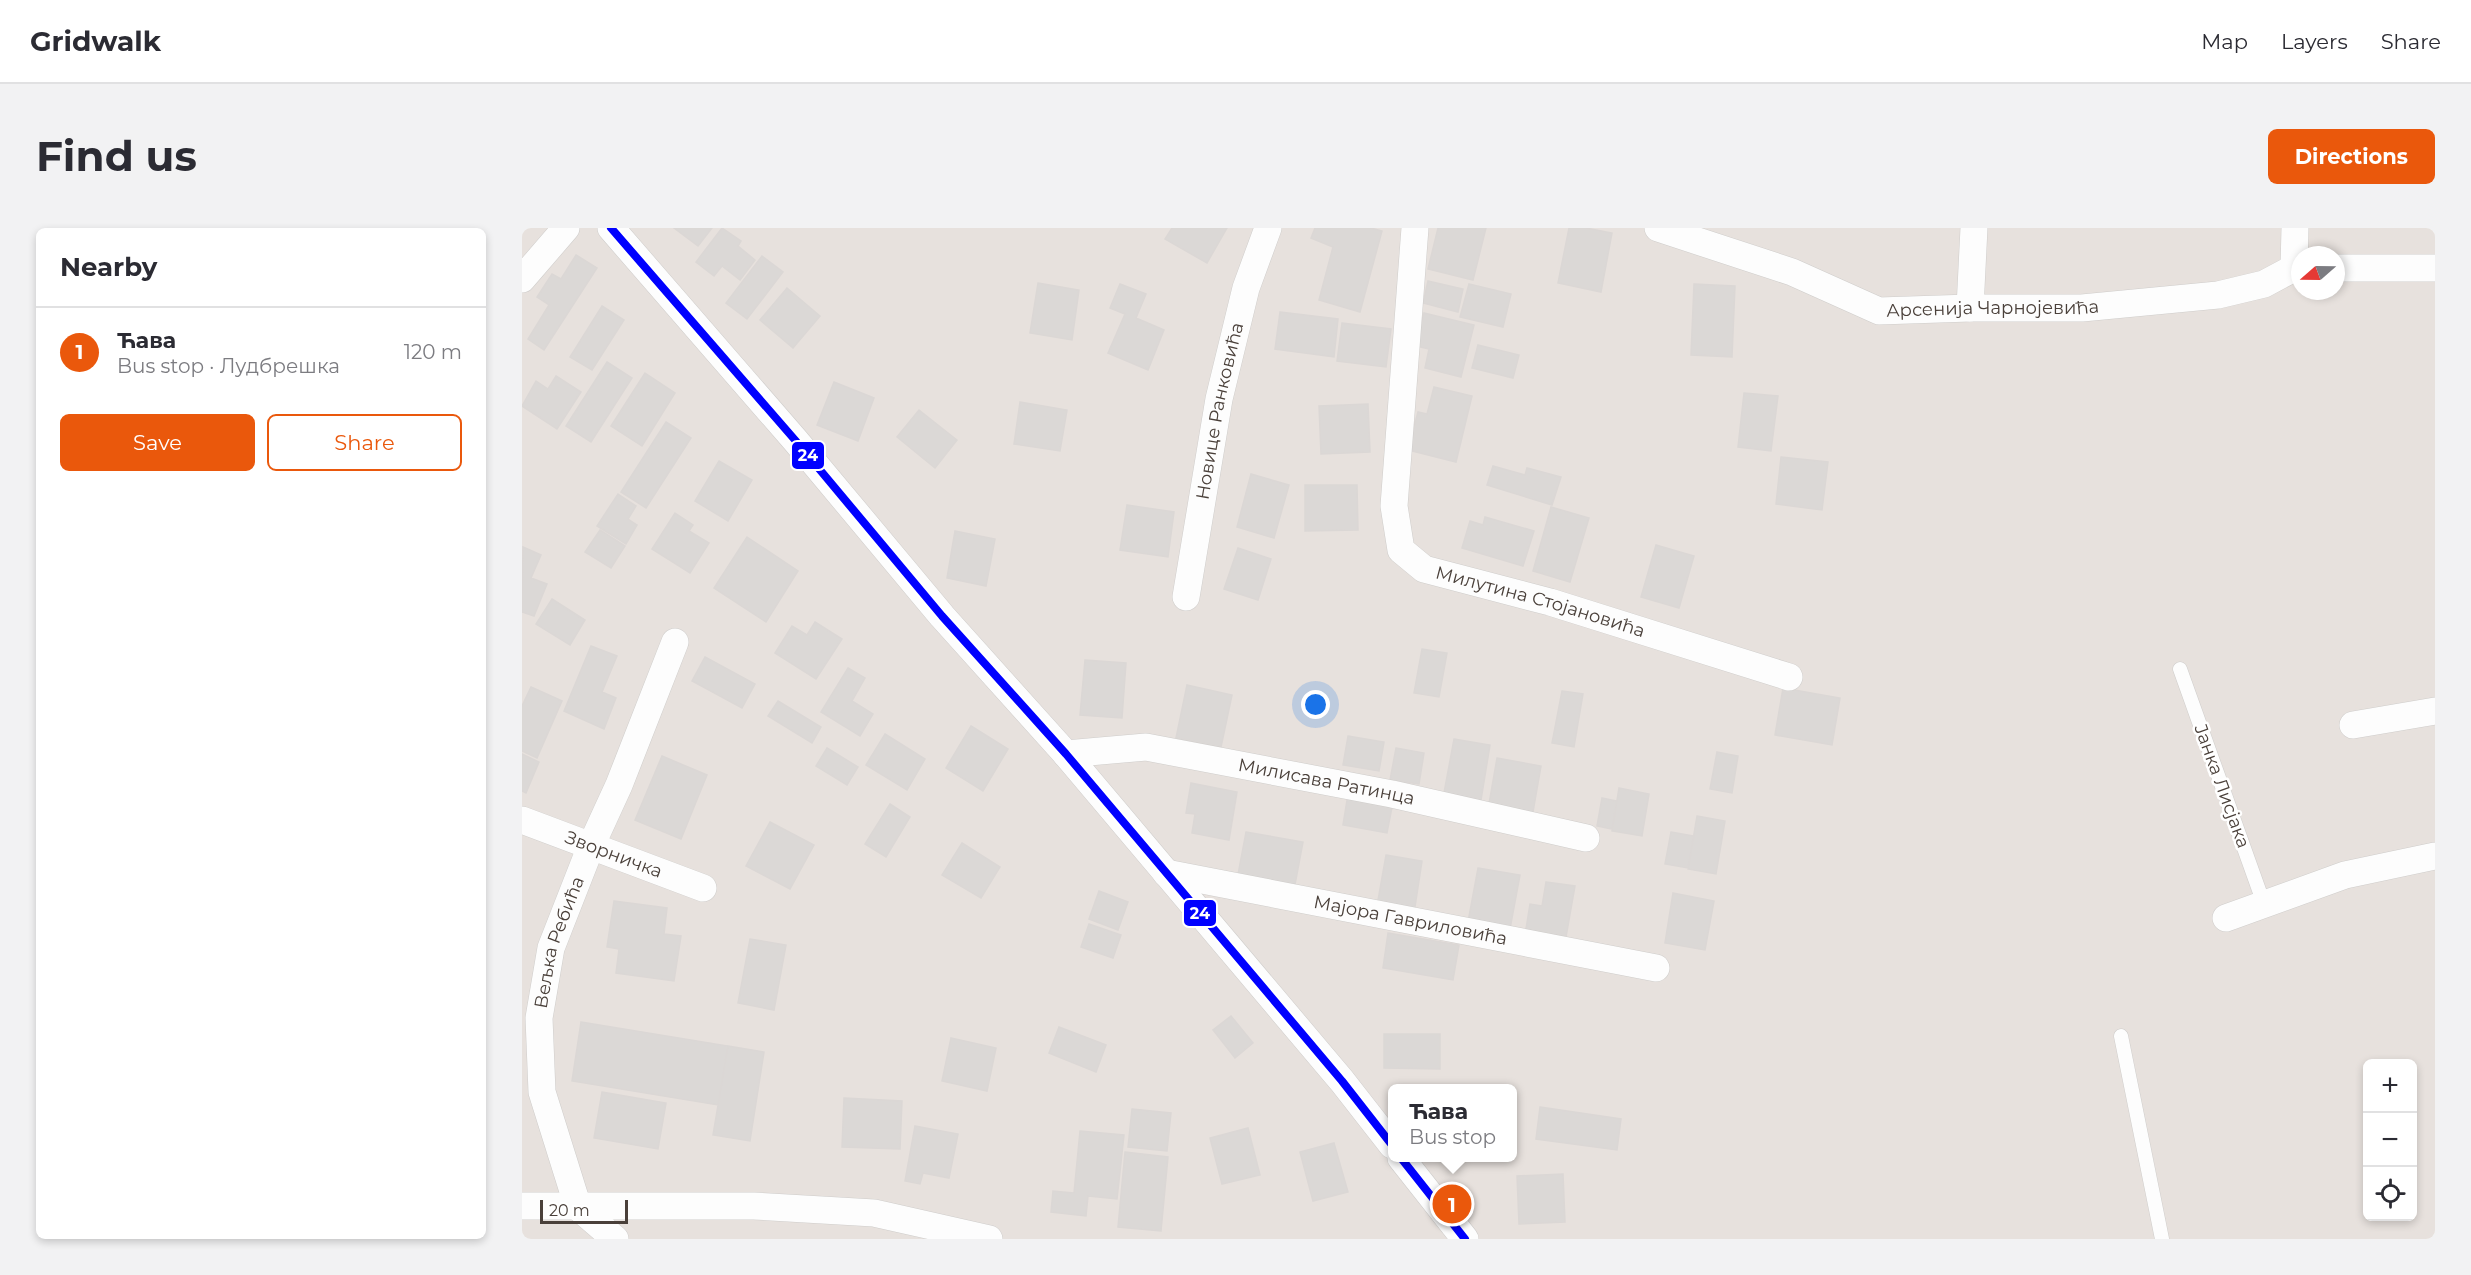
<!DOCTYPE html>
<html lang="en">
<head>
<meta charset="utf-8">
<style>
	:root { --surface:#fff; --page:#f2f2f3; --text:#2b2b33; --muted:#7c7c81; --line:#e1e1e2; --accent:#ea580c }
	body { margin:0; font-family:Montserrat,sans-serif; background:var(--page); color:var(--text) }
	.controls { position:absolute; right:18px; bottom:18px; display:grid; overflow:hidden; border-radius:9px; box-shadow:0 3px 9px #0003 }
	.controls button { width:54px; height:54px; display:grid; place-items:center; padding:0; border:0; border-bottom:2px solid var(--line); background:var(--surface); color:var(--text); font:30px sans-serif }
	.compass { position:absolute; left:1769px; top:18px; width:54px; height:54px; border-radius:50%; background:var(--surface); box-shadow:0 3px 9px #0003; rotate:250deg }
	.scale { position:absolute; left:18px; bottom:15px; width:88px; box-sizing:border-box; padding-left:6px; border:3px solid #4a403a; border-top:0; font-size:16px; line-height:21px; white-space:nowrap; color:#4a403a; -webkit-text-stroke:4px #fff; paint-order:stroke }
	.you { position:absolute; left:794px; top:477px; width:21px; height:21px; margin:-15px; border:4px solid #fff; border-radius:50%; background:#1a73e8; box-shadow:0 0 0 9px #1a73e833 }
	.badge { display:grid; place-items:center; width:39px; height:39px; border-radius:50%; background:var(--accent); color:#fff; font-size:20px; font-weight:700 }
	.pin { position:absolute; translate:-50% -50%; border:3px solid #fff; box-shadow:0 2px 6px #0006 }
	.popup { position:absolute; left:866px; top:856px; width:129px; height:78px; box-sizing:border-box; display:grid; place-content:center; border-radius:9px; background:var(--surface); filter:drop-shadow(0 2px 4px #0005); font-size:20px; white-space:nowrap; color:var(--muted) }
	.popup b { font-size:22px; color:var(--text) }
	.popup::after { content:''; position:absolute; left:50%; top:100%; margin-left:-12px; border:12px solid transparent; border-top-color:var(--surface) }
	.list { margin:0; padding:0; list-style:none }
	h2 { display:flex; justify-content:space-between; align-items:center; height:78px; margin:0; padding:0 24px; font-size:26px }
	h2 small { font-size:20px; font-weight:400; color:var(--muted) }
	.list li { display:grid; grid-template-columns:39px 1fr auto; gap:18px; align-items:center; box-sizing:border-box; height:90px; padding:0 24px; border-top:2px solid var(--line) }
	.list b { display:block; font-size:22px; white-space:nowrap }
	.list p { margin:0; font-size:20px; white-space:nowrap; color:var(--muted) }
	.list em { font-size:20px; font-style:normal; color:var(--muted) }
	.actions { display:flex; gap:12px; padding:18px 24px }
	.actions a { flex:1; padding:14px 0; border:2px solid var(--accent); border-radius:9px; text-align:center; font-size:21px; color:var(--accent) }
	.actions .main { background:var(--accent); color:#fff }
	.icon { flex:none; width:33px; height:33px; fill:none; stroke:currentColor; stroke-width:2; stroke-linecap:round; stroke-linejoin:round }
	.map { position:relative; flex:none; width:1913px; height:1011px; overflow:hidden; border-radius:9px }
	header { display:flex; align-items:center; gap:36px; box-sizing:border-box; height:84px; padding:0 30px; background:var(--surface); border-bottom:2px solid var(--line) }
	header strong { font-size:28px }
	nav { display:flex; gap:33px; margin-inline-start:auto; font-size:21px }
	.intro { display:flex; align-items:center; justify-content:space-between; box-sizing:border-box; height:144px; padding:0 36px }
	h1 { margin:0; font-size:42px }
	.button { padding:15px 27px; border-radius:9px; background:var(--accent); color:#fff; font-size:21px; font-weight:700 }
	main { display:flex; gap:36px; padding:0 36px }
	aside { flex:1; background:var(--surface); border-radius:9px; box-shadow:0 3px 9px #0003 }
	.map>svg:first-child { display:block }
	.residential { fill:#e7e1dd; fill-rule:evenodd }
	.building { fill:#dbd8d6; stroke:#dbd7d5; stroke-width:1.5 }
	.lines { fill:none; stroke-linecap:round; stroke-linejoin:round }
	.lane-casing { stroke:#cfcdcb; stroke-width:15 }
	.street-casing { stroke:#cfcdcb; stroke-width:28 }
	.lane { stroke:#fdfdfd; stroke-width:14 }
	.street { stroke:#fdfdfd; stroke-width:27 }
	.bus-1-casing { stroke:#fff; stroke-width:12 }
	.bus-1 { stroke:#00f; stroke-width:8 }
	.labels { text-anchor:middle; stroke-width:5; stroke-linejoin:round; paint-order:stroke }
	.street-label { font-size:18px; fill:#4a403a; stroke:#fff }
	.line-badge { stroke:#fff; stroke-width:2 }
	.badge-label { font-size:16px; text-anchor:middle; font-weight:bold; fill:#fff }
</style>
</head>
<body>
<header>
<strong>Gridwalk</strong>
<nav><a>Map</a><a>Layers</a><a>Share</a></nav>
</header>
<div class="intro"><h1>Find us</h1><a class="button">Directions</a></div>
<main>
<aside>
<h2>Nearby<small></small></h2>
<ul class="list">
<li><span class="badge">1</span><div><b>Ћава</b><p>Bus stop · Лудбрешка</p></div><em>120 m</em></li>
</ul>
<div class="actions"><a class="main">Save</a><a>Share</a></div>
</aside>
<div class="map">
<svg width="1913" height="1011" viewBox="0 0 1913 1011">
	<rect width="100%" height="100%" fill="#f3f1ef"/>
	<path class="residential" d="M0,0H1913V1011H0ZM1778,27H1814V63H1778ZM1846,836H1890V988H1846ZM870,860H990V930H870Z"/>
	<path class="building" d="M152,0H190L176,18Z
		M200,0L219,13L216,18L233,32L218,52L200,38L192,48L174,34Z
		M650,0H705L685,35L643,11Z
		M793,0H849L860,3L838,84L797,72L811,19L789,10Z
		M916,0H964L951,52L906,41Z
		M1047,0H1064L1090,5L1079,64L1036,55Z
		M54,27L75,40L22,122L6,111L27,77L15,69L30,46L39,51Z
		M240,28L261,44L225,91L204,75Z
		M906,53L941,61L936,84L901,75Z
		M516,55L557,62L550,112L508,105Z
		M598,56L624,66L614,90L642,102L626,142L586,125L603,86L588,80Z
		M947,56L989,66L981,99L938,89Z
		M1172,56L1213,58L1210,129L1169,127Z
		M265,60L298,88L271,120L238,92Z
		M80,78L102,92L70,142L48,129Z
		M758,84L816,91L812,129L753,121Z
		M902,85L952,97L939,149L903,140L907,121L894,118Z
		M820,95L869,101L864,139L815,133Z
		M956,117L997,127L991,150L950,140Z
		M85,134L110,150L69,214L44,198Z
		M123,145L153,165L120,218L89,198Z
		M34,148L59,164L35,201L0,178L14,153L26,161Z
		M312,154L352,170L336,213L295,197Z
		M912,159L950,168L934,234L886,222L896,184L905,186Z
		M1222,165L1256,168L1249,223L1216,219Z
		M498,174L545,182L538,223L492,216Z
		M846,176L848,224L799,226L797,178Z
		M397,182L435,212L413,240L375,209Z
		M144,194L169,210L124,280L99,264Z
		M1259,229L1306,234L1300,282L1254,276Z
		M197,233L230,252L206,293L173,273Z
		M971,238L1003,247L1005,240L1039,249L1030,277L965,257Z
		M729,246L767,257L752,310L715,299Z
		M783,257H835L836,302L783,303Z
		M96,266L114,278L106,291L115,297L104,316L75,298Z
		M605,277L652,284L646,329L598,322Z
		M1029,279L1067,290L1048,354L1011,343Z
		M153,285L171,297L167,303L187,315L168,345L130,321Z
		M963,289L1012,303L1001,338L940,320L948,293L961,297Z
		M78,302L103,318L89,340L63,324Z
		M433,303L473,311L464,358L425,350Z
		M225,309L276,343L244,394L192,360Z
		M1134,317L1172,328L1157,380L1119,369Z
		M1,319L19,327L9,350L25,356L12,388L0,384Z
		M716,320L749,331L736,372L702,361Z
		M30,371L63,392L48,417L14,396Z
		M293,394L320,411L294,451L253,425L270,398L285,407Z
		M69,418L95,428L80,464L94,470L82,501L42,483Z
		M900,421L925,425L917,469L892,465Z
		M183,429L233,456L220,480L170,453Z
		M563,432L604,435L600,490L558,487Z
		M326,440L343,450L330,473L351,486L338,508L299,484Z
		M665,457L710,467L699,519L654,510Z
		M9,459L40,473L15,530L0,523V478Z
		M1261,460L1318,470L1310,517L1253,507Z
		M1040,463L1061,466L1052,519L1030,515Z
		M256,473L299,499L290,515L246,488Z
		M449,498L486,521L461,563L424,540Z
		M363,506L403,531L385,562L344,537Z
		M826,508L862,514L857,543L821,537Z
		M932,511L968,517L959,572L922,565Z
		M305,520L336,539L325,557L294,538Z
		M874,520L902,525L897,556L868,552Z
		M1195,524L1216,528L1210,565L1188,561Z
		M0,526L17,534L4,565L0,563Z
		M140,528L185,547L159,611L113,592Z
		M975,530L1019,538L1011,584L967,576Z
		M669,555L715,564L707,612L670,605L673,586L664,585Z
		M1097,560L1127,566L1120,608L1090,603Z
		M826,566L871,574L865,605L821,597Z
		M1080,570L1095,573L1090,601L1075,598Z
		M368,576L388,589L364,629L343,616Z
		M1175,588L1203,593L1194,646L1166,641Z
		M248,594L292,617L268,661L224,638Z
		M724,604L781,614L772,662L715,652Z
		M1149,604L1172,608L1166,640L1143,636Z
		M440,615L478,639L459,670L420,647Z
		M864,627L900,633L892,685L855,678Z
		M956,640L998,647L988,701L946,694Z
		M1024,654L1053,658L1044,709L1004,701L1008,676L1020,678Z
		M577,663L606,674L596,702L567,691Z
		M1151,665L1192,673L1183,722L1143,715Z
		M92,673L145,680L142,706L159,708L152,753L94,745L97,721L85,719Z
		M567,696L599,707L591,730L559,719Z
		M866,705L937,717L931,752L861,740Z
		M228,711L264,717L252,782L216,775Z
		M709,788L731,815L713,830L691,802Z
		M59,794L206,818L196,877L50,853Z
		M537,799L584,817L574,844L527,825Z
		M862,806H918V841L862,840Z
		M429,810L474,820L465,863L420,853Z
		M206,818L242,824L228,913L191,907Z
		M80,864L144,875L136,921L72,910Z
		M322,870L380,873L378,921L320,919Z
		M1018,879L1099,891L1095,922L1014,911Z
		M610,881L649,885L645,923L606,919Z
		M393,898L436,906L427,950L401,945L398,956L383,953Z
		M726,900L738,947L700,956L688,910Z
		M558,903L602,907L595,971L566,968L564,988L529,984L531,963L552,965Z
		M812,915L826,964L791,973L778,924Z
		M603,924L646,929L639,1003L596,999Z
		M1041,946L1043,994L997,996L995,948Z"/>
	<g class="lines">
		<g class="lane-casing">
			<path id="lane" d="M1658,441L1742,676
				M1599,808L1640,1011"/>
		</g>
		<g class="street-casing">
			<g id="street">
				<path d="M89,0L273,212L420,388L544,526L820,853L870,917"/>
				<path id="s1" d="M893,0L872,278L879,322L902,341L1028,374L1267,449"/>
				<path id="s2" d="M1136,0L1270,44L1357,83L1448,80H1560L1696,67L1742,56L1772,40H1778"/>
				<path d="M1772,40L1773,0"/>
				<path d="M1814,40H1913"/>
				<path d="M0,51L44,0"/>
				<path d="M1448,80L1452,0"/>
				<path id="s3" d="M664,369L697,171L724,60L746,0"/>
				<path d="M1831,497L1913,483"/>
				<path id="s4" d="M544,526L624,519L870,566L1064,610"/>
				<path id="s5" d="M0,592L181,660"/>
				<path id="s6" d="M644,645L1134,740"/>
				<path d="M1704,690L1823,647L1913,628"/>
				<path d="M879,930L943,1011"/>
				<path d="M0,978H232L352,985L467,1011"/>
				<path id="s7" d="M93,1011L56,979L20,864L17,790L29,720L69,618L97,557L153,414"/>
			</g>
		</g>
		<use href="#lane" class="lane"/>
		<use href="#street" class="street"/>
		<g class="bus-1-casing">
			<path id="bus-1" d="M89,0L273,212L420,388L544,526L820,853L870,917
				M879,930L943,1011"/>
		</g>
		<use href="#bus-1" class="bus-1"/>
	</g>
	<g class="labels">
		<g class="street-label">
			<text dy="6" stroke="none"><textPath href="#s2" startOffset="350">Арсенија Чарнојевића</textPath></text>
			<text dy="6" stroke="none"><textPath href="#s3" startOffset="189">Новице Ранковића</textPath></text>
			<text dy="6" stroke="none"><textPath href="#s1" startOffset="474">Милутина Стојановића</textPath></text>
			<text dy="6" stroke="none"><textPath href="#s4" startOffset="264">Милисава Ратинца</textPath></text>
			<text transform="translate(1700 558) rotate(70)" y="6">Јанка Лисјака</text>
			<text dy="6" stroke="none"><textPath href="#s5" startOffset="98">Зворничка</textPath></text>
			<text dy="6" stroke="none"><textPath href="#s6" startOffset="249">Мајора Гавриловића</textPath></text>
			<text dy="6" stroke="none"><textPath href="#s7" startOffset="322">Вељка Ребића</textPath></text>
		</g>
	</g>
	<g class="line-badge">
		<rect x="269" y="213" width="34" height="29" rx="6" fill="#00f"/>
		<rect x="661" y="671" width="34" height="28" rx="6" fill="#00f"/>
	</g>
	<g class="badge-label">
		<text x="286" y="233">24</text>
		<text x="678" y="691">24</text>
	</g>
</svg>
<div class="controls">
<button>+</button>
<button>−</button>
<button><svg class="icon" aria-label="locate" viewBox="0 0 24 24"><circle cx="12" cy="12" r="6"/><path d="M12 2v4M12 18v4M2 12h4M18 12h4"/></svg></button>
</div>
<svg class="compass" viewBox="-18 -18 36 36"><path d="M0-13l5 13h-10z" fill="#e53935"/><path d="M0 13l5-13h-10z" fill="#7c7c81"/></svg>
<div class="scale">20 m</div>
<div class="you"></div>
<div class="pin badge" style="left:930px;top:976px">1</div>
<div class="popup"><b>Ћава</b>Bus stop</div>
</div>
</main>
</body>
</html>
